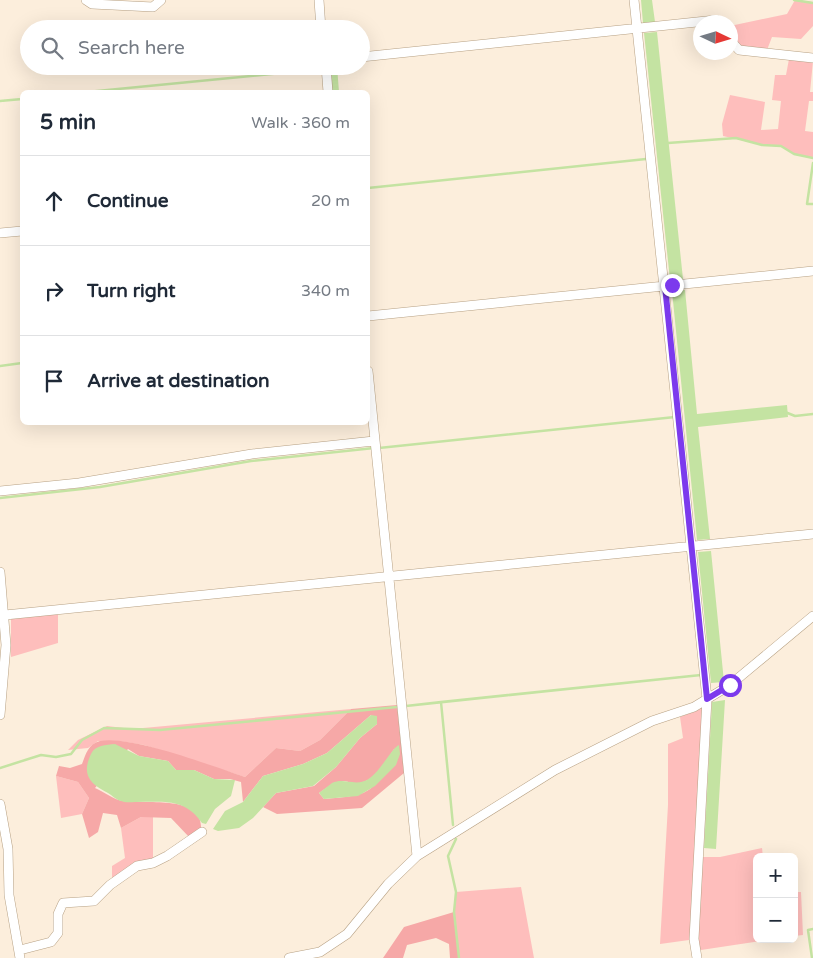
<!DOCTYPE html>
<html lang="en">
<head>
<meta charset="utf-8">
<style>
	:root { --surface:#fff; --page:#f2f2f3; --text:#1f2937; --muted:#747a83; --line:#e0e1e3 }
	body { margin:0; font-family:"Varela Round",sans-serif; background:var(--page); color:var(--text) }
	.controls { position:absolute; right:15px; bottom:15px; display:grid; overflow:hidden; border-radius:8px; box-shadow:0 5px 20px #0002 }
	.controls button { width:45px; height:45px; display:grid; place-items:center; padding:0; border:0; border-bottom:1px solid var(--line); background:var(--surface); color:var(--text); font:25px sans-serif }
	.compass { position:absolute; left:693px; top:15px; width:45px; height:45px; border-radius:50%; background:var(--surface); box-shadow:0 5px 20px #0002; rotate:94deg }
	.stop { position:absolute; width:15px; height:15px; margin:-11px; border:4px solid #7c3aed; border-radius:50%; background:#fff }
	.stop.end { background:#7c3aed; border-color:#fff; box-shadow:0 1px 5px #0008 }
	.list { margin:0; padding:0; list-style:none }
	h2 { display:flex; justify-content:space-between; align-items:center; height:65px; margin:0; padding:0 20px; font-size:21px }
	h2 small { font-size:16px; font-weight:400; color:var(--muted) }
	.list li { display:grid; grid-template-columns:32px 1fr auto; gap:15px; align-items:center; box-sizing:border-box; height:90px; padding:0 20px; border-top:1px solid var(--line) }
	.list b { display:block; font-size:19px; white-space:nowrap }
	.list em { font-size:16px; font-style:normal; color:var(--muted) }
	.icon { flex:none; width:28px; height:28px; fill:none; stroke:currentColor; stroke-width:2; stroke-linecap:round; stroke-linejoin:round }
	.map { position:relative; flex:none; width:813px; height:958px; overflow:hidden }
	.search { position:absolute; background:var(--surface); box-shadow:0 5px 20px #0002; left:20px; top:20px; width:350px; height:55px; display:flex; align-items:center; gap:12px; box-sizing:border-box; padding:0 18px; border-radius:28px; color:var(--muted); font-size:19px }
	.panel { position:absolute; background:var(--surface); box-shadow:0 5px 20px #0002; left:20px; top:90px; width:350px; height:335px; border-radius:8px }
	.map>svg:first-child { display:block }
	.green { fill:#febebc }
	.forest { fill:#f6a8a7; fill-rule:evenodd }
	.water { fill:#c4e3a2 }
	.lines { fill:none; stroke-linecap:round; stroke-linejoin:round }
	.stream { stroke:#c4e3a2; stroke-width:2.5 }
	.minor-casing { stroke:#b7a184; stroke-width:10 }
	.minor { stroke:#fff; stroke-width:9 }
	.route { stroke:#7c3aed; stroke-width:6 }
</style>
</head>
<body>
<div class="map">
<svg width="813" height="958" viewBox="0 0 813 958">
	<rect width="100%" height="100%" fill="#fceedc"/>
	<path class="green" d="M795,0L813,2V26L801,39L772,37L767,50L739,47L731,33L730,26L787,14Z
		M789,59L813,61L810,92H813V101H809L805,131L813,132V158L794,154L780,146L762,145L723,136L722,124L730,95L765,102L761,130L778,129L781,101L772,100L775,75H786Z
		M58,613V643L11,657V618Z
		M703,708L695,857H720L762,848L763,857H757V939H773L701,950L689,940L660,944L668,805V744L683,738L680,717Z
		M351,709L320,740L300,751L276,748L245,777L144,745L120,741H98L88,748L68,750L78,740L107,726L132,729Z
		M56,776L78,782L89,798L82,814L61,818Z
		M141,817H153V859L112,879V866L125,858L121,828Z
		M521,887L534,958H459L454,912L456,892Z
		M794,892H801L803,935L794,936Z"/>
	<path class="forest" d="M397,705L404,773L362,808L277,814L263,807L276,793L314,786L336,767L360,738L377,724L371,715L327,753L303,764L263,776L243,802L241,782L230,779H214L194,770H176L168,761L139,756L128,749L95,788C103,791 114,800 123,801C143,805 204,793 201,830L189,837L171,818L141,817L121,828L117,815L103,813L98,832L89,838L82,814L89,798L78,782L56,776L59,766L70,768L82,764C86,754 88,744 100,741C131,735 212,766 245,777L276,748L300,751L320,740L351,709ZM395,747C372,792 377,795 324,799L319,793C327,788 334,781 344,781C348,781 352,784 355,784C374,783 387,761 395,747Z
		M454,912L459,958H450L449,944L436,938L407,945L403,958H383L404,927Z"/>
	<path class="water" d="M641,0H652L655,22L643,23Z
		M657,32L683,279L670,280L644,33Z
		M330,66H337L339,92H332Z
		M685,290L697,414L787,405L788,417L698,427L710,539L697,540L672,291Z
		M711,551L724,682L711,683L698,552Z
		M725,700L716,849L704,848L712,702Z
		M371,715L377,716V724L360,738L336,767L313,786L276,793L253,818L239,828L218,831L213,829L225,811L243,802L263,776L303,764L327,753Z
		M115,744L139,756L168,761L176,770H194L214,779L235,780L231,796L215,809L206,824L202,823C185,798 164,802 136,802C132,802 125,803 121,801C116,800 112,795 108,793C90,784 81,775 91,754C95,745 106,745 115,744Z
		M399,745L400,754L396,765L375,786L358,796L324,799L319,793C323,790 328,786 332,783C345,777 356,788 370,778C381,770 392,748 399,745Z"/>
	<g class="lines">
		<path class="stream" d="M794,0L813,3
			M87,92L322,69
			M0,101L22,99
			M668,143L736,138L762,145L781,146L794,154L813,158
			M813,163L807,204H813
			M368,188L646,159
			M0,366L22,363
			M785,412L795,416L813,414
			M379,448L675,417
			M0,498L100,487L251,461L374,448
			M701,675L406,706L441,702Z
			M441,702L453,825
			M0,768L41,755L56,757L71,754L82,740L104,728L160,730L397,707
			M456,839L448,856L456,892L454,912L459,958
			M812,958L808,930L813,929"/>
		<g class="minor-casing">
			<path id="minor" d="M86,0L92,4L153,7L161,0
				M319,0L321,29
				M634,0L707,699L694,939L697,958
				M730,40L739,50L813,58
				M361,57L716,20L718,22
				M326,66L328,92
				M0,233L22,231
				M368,316L813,271
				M368,371L417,856
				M0,491L79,483L252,454L374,441
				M0,572L6,645L0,715
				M5,615L813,534
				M0,804L8,849L9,895L20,958
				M20,950L51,942L58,933V914L63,903L94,901L110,885L137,866L153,863L167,856L202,832
				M289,958L320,952L347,934L388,884L417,856L555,770L652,721L694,707L730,685L813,616"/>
		</g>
		<use href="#minor" class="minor"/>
	</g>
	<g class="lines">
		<path class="route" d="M672,285L665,286L707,699L730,685"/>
	</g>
</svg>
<div class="controls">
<button>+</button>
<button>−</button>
</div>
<svg class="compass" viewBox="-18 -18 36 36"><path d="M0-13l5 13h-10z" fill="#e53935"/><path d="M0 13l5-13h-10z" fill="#747a83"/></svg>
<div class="stop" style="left:730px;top:685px"></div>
<div class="stop end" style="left:672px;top:285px"></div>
<div class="search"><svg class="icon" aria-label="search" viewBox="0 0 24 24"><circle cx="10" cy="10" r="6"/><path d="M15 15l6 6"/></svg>Search here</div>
<section class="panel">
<h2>5 min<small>Walk · 360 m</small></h2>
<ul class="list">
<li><svg class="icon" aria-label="ahead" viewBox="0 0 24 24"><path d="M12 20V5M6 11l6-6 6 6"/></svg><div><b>Continue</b></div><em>20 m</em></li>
<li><svg class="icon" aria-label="right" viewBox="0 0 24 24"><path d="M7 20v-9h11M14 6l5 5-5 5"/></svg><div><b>Turn right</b></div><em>340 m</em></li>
<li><svg class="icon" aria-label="arrive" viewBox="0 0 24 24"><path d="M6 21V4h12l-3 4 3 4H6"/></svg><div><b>Arrive at destination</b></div></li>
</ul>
</section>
</div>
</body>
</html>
